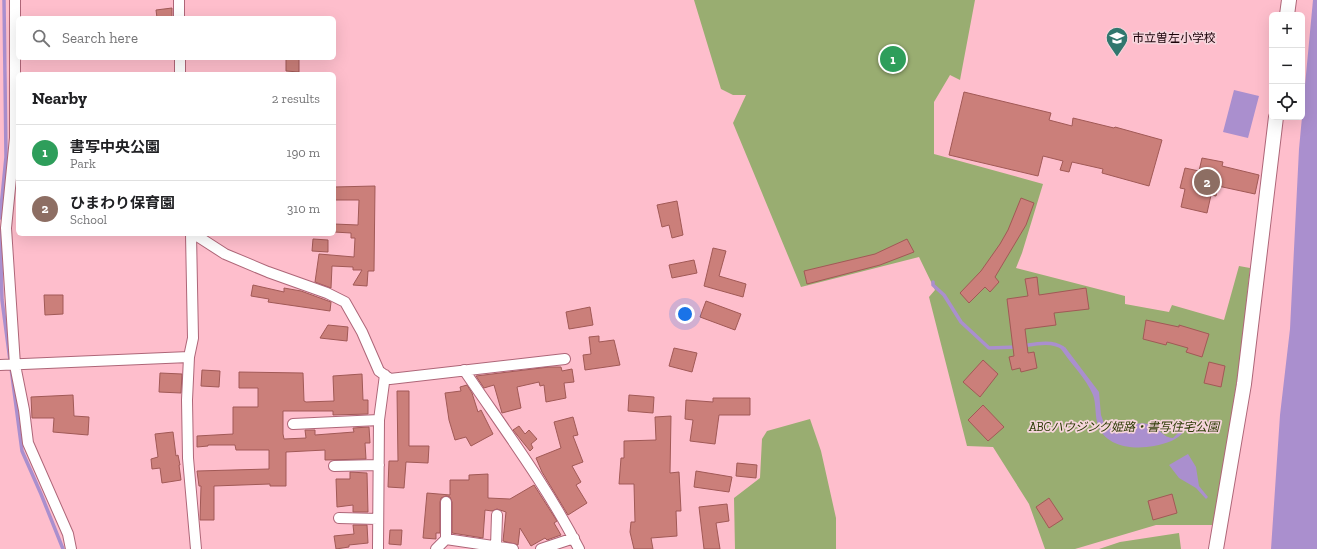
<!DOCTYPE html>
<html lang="en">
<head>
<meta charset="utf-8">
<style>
	:root { --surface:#fff; --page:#f2f2f2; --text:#202124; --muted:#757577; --line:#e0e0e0; --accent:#d93025 }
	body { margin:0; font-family:"Zilla Slab","Noto Sans JP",serif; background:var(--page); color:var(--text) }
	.controls { position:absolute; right:12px; top:12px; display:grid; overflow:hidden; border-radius:6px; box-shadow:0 4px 16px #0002 }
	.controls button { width:36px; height:36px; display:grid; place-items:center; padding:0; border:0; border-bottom:1px solid var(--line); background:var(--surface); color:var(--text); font:20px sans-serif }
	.you { position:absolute; left:685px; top:314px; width:14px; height:14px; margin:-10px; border:3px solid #fff; border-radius:50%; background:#1a73e8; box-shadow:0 0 0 6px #1a73e833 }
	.badge { display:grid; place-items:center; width:26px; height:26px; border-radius:50%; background:var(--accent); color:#fff; font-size:13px; font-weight:700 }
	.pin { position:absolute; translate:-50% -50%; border:2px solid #fff; box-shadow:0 1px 4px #0006 }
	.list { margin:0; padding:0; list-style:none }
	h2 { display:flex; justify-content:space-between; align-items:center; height:52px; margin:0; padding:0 16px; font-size:17px }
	h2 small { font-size:13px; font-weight:400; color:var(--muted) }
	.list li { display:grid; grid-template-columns:26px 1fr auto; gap:12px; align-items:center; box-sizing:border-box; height:56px; padding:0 16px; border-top:1px solid var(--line) }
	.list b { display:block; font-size:15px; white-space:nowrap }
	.list p { margin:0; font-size:13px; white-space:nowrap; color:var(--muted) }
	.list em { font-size:13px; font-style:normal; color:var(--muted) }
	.icon { flex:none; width:22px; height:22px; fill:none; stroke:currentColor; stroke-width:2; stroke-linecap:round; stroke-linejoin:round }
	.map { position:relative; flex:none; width:1317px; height:549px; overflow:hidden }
	.search { position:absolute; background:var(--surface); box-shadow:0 4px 16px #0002; left:16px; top:16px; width:320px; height:44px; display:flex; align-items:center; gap:10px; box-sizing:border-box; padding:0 14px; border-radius:6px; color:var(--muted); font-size:15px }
	.panel { position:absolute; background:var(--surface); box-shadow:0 4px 16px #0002; left:16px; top:72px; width:320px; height:164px; border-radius:6px }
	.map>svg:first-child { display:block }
	.green { fill:#99ad71 }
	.water { fill:#aa8fce }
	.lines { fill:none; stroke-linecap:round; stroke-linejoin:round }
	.stream { stroke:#aa8fce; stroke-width:3.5 }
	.building { fill:#cb7f7a; stroke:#a15956 }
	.street-casing { stroke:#ae6678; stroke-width:12 }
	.secondary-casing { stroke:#ae6678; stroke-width:16 }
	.street { stroke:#fff; stroke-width:10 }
	.secondary { stroke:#fff; stroke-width:14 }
	.labels { text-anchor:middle; stroke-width:3.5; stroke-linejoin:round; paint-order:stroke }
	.poi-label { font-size:12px; fill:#1b0309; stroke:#f6d5dc; text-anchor:start }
	.park-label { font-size:12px; font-style:italic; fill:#2e3c07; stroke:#f6d5dc }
</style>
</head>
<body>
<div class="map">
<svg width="1317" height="549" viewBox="0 0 1317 549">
	<rect width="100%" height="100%" fill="#febecc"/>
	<path class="green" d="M694,0H975L960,80L950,75L934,102V154L1043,184L1022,253L1016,268L1125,296V304L1169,312L1172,305L1224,320L1239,266L1250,268L1241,353L1215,525H1156L1075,549H1045L1029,504L993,447L967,446L929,297L935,290L919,257L801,287L733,123L746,95H733L721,89Z
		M810,419L821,451L836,518V549H735L734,498L760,478L762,439L767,431Z
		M1179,533L1181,549H1099L1120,542Z"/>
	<path class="water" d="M1313,0H1317V549H1271L1280,415L1290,329L1299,149Z
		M1234,90L1259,96L1248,138L1223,132Z
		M1065,347L1099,392L1101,415L1105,426C1118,434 1134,418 1151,425C1160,428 1163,438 1173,438L1181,430H1185C1177,441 1167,443 1154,446C1133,450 1103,447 1097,422C1095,413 1096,403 1093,395C1086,378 1071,364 1061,349Z
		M1188,454L1196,467L1199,486L1208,497L1206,499L1196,488L1179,478L1169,465Z"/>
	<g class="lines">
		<path class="stream" d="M0,218L6,157L4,0
			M0,228L2,300L22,451L41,494L63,549
			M933,282V285L944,295L961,322L989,348L1016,347
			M1022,346C1035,344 1052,340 1063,348"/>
	</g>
	<path class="building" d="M172,8V18H157L156,10Z
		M286,58H299V72L286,71Z
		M964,92L1051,113L1049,120L1072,126L1073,118L1114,128L1115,127L1162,140L1149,186L1102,173L1103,169L1072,162L1069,172L1060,170L1063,161L1043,156L1038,176L949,155Z
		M1202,158L1223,162L1222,166L1259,175L1255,194L1218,186L1216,196L1211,195L1207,213L1181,207L1185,189L1180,188L1185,168L1199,171Z
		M375,186L374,271H368L367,286L353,285L362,270H353V267L332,266L331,288L315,282L319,254L354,257L355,238H351V233L334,232V224L358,225L359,200H334V187Z
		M1021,198L1034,203L1026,225L995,277L999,282L990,292L985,287L969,303L960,293L981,271L1000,244L1008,230Z
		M677,201L683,235L672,238L669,225L662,227L657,205Z
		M313,239L328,240V252L312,251Z
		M907,239L914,252L880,265L807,284L804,271L875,254Z
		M713,248L726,251L719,276L746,284L743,297L704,286Z
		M694,260L697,273L672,278L669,265Z
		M1037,277L1039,295L1086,288L1089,309L1054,313L1056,325L1025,329L1028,353L1034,352L1037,368L1021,372L1020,368L1012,370L1009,357L1014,356L1007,299L1028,296L1025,279Z
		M253,285L284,292V288L301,291L331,302L330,311L268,302L269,299L251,296Z
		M44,295H63V314L45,315Z
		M706,301L741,314L735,330L700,317Z
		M590,307L593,325L569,329L566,312Z
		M1146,320L1179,327V325L1209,334L1202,357L1186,352L1188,348L1167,342L1166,345L1143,339Z
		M328,325L348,327L347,341L320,338Z
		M599,336V342L614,340L620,365L585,370L583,355L591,354L589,337Z
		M674,348L697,353L692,372L669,366Z
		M983,360L998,374L980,397L963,382Z
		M1209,362L1225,366L1221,387L1204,383Z
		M549,367H561L562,371L572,369L574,382L564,383L566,398L546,402L544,385L540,386L539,382L517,387L521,408L502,413L494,385L484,388L476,376Z
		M202,370L220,371L219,387L201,386Z
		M239,372L303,373L304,401L306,402L334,401L333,376L362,374L363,400H368V414L333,415V411H283V434L284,439L306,438L305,430H315V435L354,432L353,428L369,427L370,443H365L366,459L325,460V450L286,452V486H270V484L214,486V520H200L201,486H199L197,471L269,469V450H236L235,445H208V446L197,447V436L233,434V407H258V388H239Z
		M160,373L182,374L181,393L159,392Z
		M467,385L472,393L478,412L481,410L493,434L471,446L466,437L455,440L449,420L445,393L461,391L460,387Z
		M397,391H409V446H429L428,463L406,462L404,488L388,487L389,461H398Z
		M73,395L74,416L89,417L88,435L53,432L54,418H32L31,397Z
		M629,395L654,397L653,413L628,411Z
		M713,398H750V415H719L715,444L690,441L693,420L685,419L686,400L713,402Z
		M983,405L1004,427L988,441L968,420Z
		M671,416L670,473L679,472L681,511H676L677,536L651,538L653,549H634L630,532L631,522H635L634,484H619L621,458H624V441L656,440L655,417Z
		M573,417L578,435L573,436L583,462L572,466L581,482L576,485L587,503L568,515L542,472L536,458L561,448L554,422Z
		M519,426L525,434L529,430L537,439L531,444L533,448L530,451L513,430Z
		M173,432L176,456L178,455L180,465H179L181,480L162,483L160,468L152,469L151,459L158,457L155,434Z
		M737,463L757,465L756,478L736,476Z
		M696,471L732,477L729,492L694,487Z
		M350,472L367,473L368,512H353V505L337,507L336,479H350Z
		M488,474V498L510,499L534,485L557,521L554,523L561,535L547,540L545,538L531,546L520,528L518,545L503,541L506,512L497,509L492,511L485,510L483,538L452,533V502L450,497L446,496L441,498L440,502V533H436V539L423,538L427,493L450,495V480H469V475Z
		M1172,494L1177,513L1153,520L1148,501Z
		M1049,498L1063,519L1049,528L1036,507Z
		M727,504L729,521L716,523L720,549H704L699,507Z
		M353,525H367L368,543L349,545V547L336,549L334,536L354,534Z
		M390,530H402L401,545L389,544Z"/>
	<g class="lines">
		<g class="street-casing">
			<path id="street" d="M15,0V138L6,228L15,365L24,410L28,443L68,534L71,549
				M179,0V18
				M180,58V74
				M191,234L193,338L189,357L187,400L188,458L196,549
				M194,234L225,254L268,272L327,293L345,302L362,332L379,371L390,379L565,359
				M0,365L189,357
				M464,370C504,429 547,486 579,549
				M293,424L379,420
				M334,466L379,465
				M339,518L378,519
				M446,539L513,549
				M496,547L497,515
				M378,549L379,420L385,375
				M436,549L446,539V502
				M541,549L574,538"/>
		</g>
		<g class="secondary-casing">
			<path id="secondary" d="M1287,15L1289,0
				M1216,549L1244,384L1276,117"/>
		</g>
		<use href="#street" class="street"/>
		<use href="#secondary" class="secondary"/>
	</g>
	<defs>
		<g id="school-pin" transform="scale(1.15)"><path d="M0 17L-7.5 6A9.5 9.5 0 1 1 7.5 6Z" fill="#31776e" stroke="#f6d5dc"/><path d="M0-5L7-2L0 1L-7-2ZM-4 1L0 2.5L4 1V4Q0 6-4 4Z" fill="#fff"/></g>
	</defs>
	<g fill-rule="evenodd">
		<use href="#school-pin" x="1117" y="38"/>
	</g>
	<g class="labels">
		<g class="poi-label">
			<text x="1132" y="42">市立曽左小学校</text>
		</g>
		<g class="park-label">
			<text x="1124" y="431">ABCハウジング姫路・書写住宅公園</text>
		</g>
	</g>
</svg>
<div class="controls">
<button>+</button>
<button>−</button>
<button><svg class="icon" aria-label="locate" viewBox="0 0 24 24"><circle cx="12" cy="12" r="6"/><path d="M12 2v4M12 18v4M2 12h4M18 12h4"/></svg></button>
</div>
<div class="you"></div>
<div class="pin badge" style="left:893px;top:59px;background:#2e9e5b">1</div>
<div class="pin badge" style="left:1207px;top:182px;background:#8d6e63">2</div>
<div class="search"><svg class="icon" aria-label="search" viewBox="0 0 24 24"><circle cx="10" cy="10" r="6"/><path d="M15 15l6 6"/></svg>Search here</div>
<section class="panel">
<h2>Nearby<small>2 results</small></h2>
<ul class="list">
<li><span class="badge" style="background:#2e9e5b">1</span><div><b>書写中央公園</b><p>Park</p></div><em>190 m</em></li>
<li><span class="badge" style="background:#8d6e63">2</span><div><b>ひまわり保育園</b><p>School</p></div><em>310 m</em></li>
</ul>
</section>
</div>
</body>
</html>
